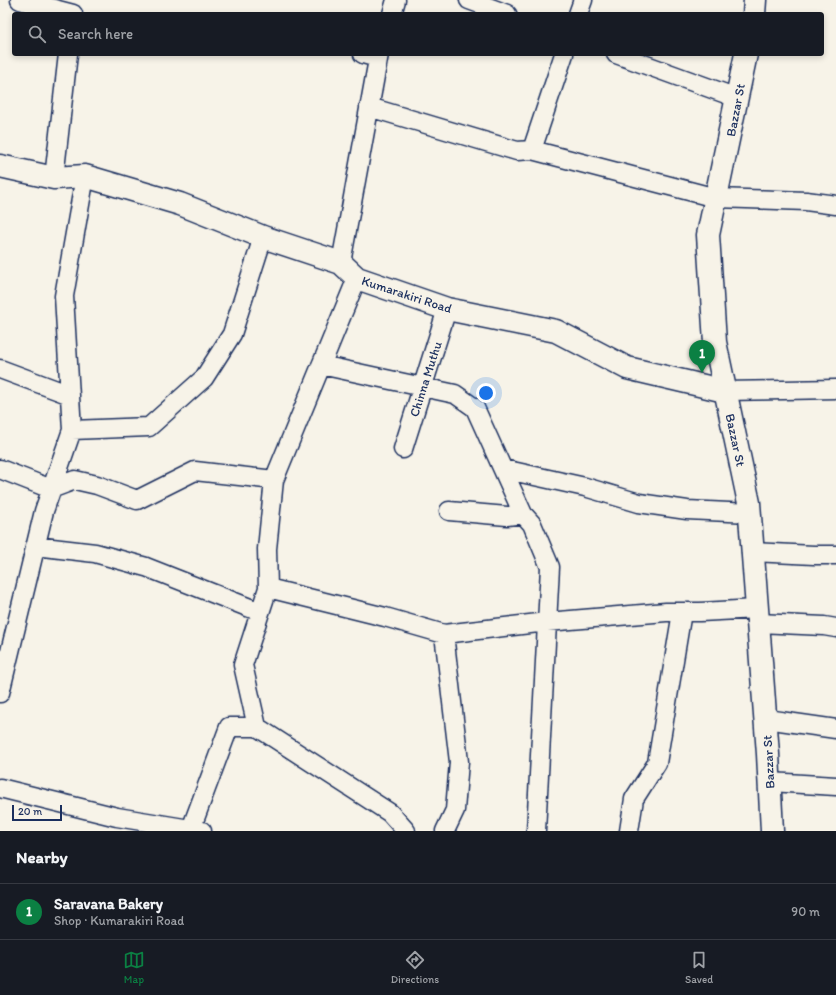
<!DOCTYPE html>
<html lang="en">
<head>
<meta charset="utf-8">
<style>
	:root { --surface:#171b24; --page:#20242c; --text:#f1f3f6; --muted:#9ea1a6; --line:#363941; --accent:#0b8043 }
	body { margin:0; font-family:Itim,sans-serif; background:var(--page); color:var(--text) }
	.scale { position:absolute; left:12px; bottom:10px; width:50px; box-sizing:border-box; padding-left:4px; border:2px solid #1b2f5e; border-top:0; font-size:11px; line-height:14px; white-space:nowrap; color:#1b2f5e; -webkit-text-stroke:3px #f7f3e8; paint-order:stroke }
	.you { position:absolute; left:486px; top:393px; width:14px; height:14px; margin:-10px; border:3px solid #fff; border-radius:50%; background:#1a73e8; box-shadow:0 0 0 6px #1a73e833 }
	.badge { display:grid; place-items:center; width:26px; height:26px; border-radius:50%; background:var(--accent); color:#fff; font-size:13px; font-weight:700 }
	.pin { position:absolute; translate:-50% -33px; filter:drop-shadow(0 1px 2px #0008) }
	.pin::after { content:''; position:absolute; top:21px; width:14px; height:12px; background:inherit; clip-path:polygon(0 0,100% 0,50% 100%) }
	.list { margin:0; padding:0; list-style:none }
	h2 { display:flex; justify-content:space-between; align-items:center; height:52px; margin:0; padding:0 16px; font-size:17px }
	h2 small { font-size:13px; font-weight:400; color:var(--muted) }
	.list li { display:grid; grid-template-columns:26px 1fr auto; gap:12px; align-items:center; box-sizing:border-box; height:56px; padding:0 16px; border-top:1px solid var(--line) }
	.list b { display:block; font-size:15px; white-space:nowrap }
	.list p { margin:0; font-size:13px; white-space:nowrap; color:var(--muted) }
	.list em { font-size:13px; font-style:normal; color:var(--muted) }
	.icon { flex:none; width:22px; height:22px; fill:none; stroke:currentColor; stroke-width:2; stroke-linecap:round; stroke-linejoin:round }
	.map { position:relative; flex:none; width:836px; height:831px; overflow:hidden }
	.search { position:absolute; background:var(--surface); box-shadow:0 2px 6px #0003; left:12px; right:12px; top:12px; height:44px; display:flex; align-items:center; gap:10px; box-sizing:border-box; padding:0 14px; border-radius:4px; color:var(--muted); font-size:15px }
	.sheet { height:108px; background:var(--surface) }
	nav { display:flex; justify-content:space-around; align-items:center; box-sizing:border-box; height:56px; border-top:1px solid var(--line); background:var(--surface); font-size:11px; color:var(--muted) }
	nav a { display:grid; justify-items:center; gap:2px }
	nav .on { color:var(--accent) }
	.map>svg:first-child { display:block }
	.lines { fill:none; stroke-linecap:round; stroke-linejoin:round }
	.minor-casing { stroke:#1b2f5e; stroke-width:21 }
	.tertiary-casing { stroke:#1b2f5e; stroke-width:25 }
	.secondary-casing { stroke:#1b2f5e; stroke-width:25 }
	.minor { stroke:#f7f3e8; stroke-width:18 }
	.tertiary { stroke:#f7f3e8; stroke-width:22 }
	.secondary { stroke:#f7f3e8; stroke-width:22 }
	.labels { text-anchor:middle; stroke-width:4; stroke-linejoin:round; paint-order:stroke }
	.street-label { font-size:13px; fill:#1b2f5e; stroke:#f7f3e8 }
</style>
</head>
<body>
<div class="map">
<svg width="836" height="831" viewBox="0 0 836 831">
	<rect width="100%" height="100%" fill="#f7f3e8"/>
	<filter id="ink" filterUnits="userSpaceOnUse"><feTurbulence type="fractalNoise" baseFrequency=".025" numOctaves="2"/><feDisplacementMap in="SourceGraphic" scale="8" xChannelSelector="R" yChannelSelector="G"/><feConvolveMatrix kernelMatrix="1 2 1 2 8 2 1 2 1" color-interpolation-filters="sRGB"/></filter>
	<g filter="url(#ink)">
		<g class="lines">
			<g class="minor-casing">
				<path id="minor" d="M20,0L73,14
					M469,0L507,14
					M392,14L396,0
					M578,14L583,0
					M363,54L378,58
					M616,54L737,98
					M369,107L517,151L532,150L716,198L806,201L836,205
					M532,150L564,54
					M54,178L68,54
					M341,263L379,54
					M321,365L455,394L475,408L523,514L532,524L550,567L536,831
					M0,369L70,395
					M725,391L836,389
					M72,430L149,427L204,378L232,334L263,237
					M403,449L447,309
					M0,469L51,489L75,480L97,485L137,500L195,471L274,480
					M503,469L585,487L639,503L687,510L750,513
					M449,511L507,516L523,514
					M35,546L95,553L146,567L260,612
					M753,552L814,555H836
					M268,588L267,549L274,480L357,278
					M758,623L824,626L836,628
					M444,634L459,762L455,810L445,831
					M0,693L44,511L72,430L64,296L85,176
					M766,719L836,729
					M770,782L836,786
					M0,788L117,817L202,831
					M191,829L229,727H257
					M406,831L390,813L257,727L243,665L268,588L385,617L444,634L547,622L666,612H700L757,609
					M629,831L634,799L657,763L682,612"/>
			</g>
			<g class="tertiary-casing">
				<path id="tertiary" d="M0,166L54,178L85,176L180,204L263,237L341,263L357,278L447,309L556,331L627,368L725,391"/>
			</g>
			<g class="secondary-casing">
				<path id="secondary" d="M754,14L755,0
					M746,54L708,235L715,342L749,503L768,754L772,831"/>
			</g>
			<use href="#minor" class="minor"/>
			<use href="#tertiary" class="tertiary"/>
			<use href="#secondary" class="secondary"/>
		</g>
	</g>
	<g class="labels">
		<g class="street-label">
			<text transform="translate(735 110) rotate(-79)" y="5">Bazzar St</text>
			<text transform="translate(407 294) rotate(18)" y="5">Kumarakiri Road</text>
			<text transform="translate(425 379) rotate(-72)" y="5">Chinna Muthu</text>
			<text transform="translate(736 440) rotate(78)" y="5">Bazzar St</text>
			<text transform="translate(768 762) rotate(-93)" y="5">Bazzar St</text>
		</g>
	</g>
</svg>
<div class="scale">20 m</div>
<div class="you"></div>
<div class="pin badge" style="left:702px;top:373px">1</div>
<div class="search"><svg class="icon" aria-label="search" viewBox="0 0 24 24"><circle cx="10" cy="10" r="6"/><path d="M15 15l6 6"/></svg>Search here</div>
</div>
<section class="sheet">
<h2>Nearby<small></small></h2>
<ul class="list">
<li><span class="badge">1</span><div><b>Saravana Bakery</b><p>Shop · Kumarakiri Road</p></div><em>90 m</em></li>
</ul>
</section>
<nav>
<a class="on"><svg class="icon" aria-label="map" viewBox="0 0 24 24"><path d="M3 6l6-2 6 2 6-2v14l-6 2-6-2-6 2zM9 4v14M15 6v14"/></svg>Map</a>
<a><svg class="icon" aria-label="directions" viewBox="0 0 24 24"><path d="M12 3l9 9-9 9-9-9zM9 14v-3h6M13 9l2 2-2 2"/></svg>Directions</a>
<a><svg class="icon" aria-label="saved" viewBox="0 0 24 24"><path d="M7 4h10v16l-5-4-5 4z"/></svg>Saved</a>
</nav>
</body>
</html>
